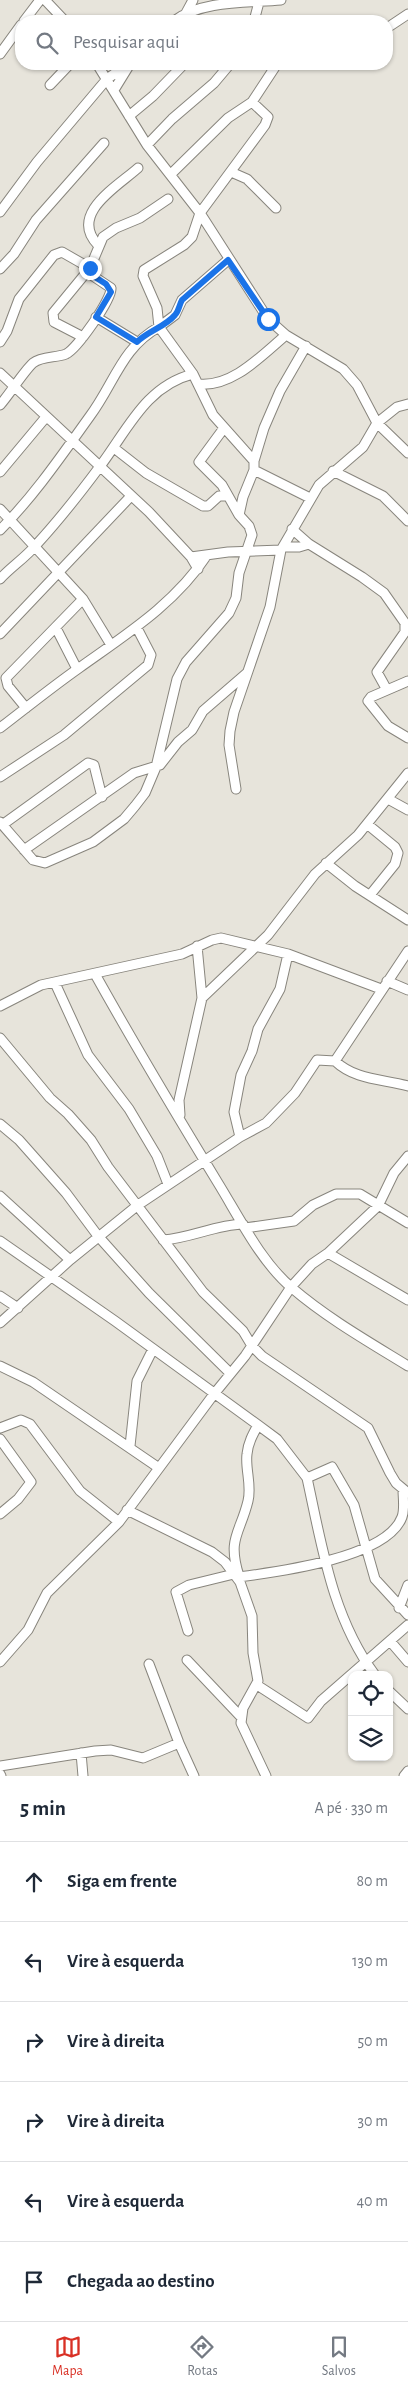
<!DOCTYPE html>
<html lang="pt">
<head>
<meta charset="utf-8">
<style>
	:root { --surface:#fff; --page:#f2f2f3; --text:#1f2937; --muted:#747a83; --line:#e0e1e3; --accent:#d93025 }
	body { margin:0; font-family:"Alegreya Sans",sans-serif; background:var(--page); color:var(--text) }
	.controls { position:absolute; right:15px; bottom:15px; display:grid; overflow:hidden; border-radius:10px; box-shadow:0 1px 4px #0004 }
	.controls button { width:45px; height:45px; display:grid; place-items:center; padding:0; border:0; border-bottom:1px solid var(--line); background:var(--surface); color:var(--text); font:25px sans-serif }
	.stop { position:absolute; width:15px; height:15px; margin:-11px; border:4px solid #1a73e8; border-radius:50%; background:#fff }
	.stop.end { background:#1a73e8; border-color:#fff; box-shadow:0 1px 5px #0008 }
	.list { margin:0; padding:0; list-style:none }
	h2 { display:flex; justify-content:space-between; align-items:center; height:65px; margin:0; padding:0 20px; font-size:21px }
	h2 small { font-size:16px; font-weight:400; color:var(--muted) }
	.list li { display:grid; grid-template-columns:32px 1fr auto; gap:15px; align-items:center; box-sizing:border-box; height:80px; padding:0 20px; border-top:1px solid var(--line) }
	.list b { display:block; font-size:19px; white-space:nowrap }
	.list em { font-size:16px; font-style:normal; color:var(--muted) }
	.icon { flex:none; width:28px; height:28px; fill:none; stroke:currentColor; stroke-width:2; stroke-linecap:round; stroke-linejoin:round }
	.map { position:relative; flex:none; width:408px; height:1776px; overflow:hidden }
	.search { position:absolute; background:var(--surface); box-shadow:0 1px 4px #0004; left:15px; right:15px; top:15px; height:55px; display:flex; align-items:center; gap:12px; box-sizing:border-box; padding:0 18px; border-radius:20px; color:var(--muted); font-size:19px }
	.sheet { height:545px; background:var(--surface) }
	nav { display:flex; justify-content:space-around; align-items:center; box-sizing:border-box; height:70px; border-top:1px solid var(--line); background:var(--surface); font-size:14px; color:var(--muted) }
	nav a { display:grid; justify-items:center; gap:2px }
	nav .on { color:var(--accent) }
	.map>svg:first-child { display:block }
	.lines { fill:none; stroke-linecap:round; stroke-linejoin:round }
	.minor-casing { stroke:#88857d; stroke-width:11 }
	.minor { stroke:#fff; stroke-width:9 }
	.route { stroke:#1a73e8; stroke-width:6 }
</style>
</head>
<body>
<div class="map">
<svg width="408" height="1776" viewBox="0 0 408 1776">
	<rect width="100%" height="100%" fill="#e7e4db"/>
	<g class="lines">
		<g class="minor-casing">
			<path id="minor" d="M45,0L65,21
				M186,13L193,0
				M24,21L40,0
				M174,21C202,0 247,3 281,0
				M254,21L259,2
				M387,28L408,14
				M0,54L21,25
				M97,64L147,145L200,213L268,319L286,335L343,369L357,385L377,423L408,453
				M50,85L70,64
				M114,90L130,64
				M129,116L153,96L184,64
				M147,145L172,119L214,83L230,64
				M231,172L247,179L276,208
				M171,174L228,118L252,102L277,64
				M0,212L37,162L107,79L128,64
				M98,245C68,214 118,186 138,168
				M228,260L182,300L175,315L159,327L157,308L143,276L144,270L184,245L192,237L200,213L265,125L268,117L252,102
				M0,269L14,254L36,220L104,143
				M96,317L137,342
				M83,337L54,322L53,313L90,268L103,237L116,228L140,218L168,199
				M0,342L7,331L19,299L54,255L62,252L90,268
				M0,373L149,512L191,557L198,569
				M198,384C232,388 262,355 286,335
				M0,405C9,395 24,371 33,363C42,356 56,358 66,354C77,349 112,299 111,288L87,272
				M224,428L199,462L222,485L239,515
				M114,448L146,473L203,506H208L219,496H227
				M254,470L310,498
				M333,471L383,496L408,521
				M0,472L46,417
				M0,509L83,599L111,645
				M292,529L309,544L362,577L384,593L405,623V632L377,672L387,690
				M0,530C34,496 62,455 90,416C114,384 122,347 159,327L193,374L213,415L254,461
				M283,547H299L309,544
				M191,557L228,552L281,550
				M0,579C11,567 25,558 36,545C59,520 81,492 101,465C128,429 146,386 193,374
				M56,628L77,669
				M0,634L131,496
				M408,681L371,697L368,701L388,726L408,738
				M26,708L8,686L6,678L83,599
				M0,728C26,708 52,687 79,668C125,635 175,604 207,555
				M0,777L64,735L148,665L151,655L137,628
				M236,789L229,745L230,731L234,712L270,607L281,550L319,485L363,447L377,423L397,407L408,404
				M388,799L408,810
				M0,822L33,860L45,863L93,842L124,819L135,806L145,793L156,767L177,679L186,662L229,613L236,598L239,573L252,535L249,526L239,515L243,497L254,470V461L264,428L280,391L306,346
				M367,824L395,847L398,853L395,864L370,895
				M2,825L88,763L94,765L102,797
				M24,850L134,773L160,765L178,742L192,730L203,711L247,673
				M326,863L355,886L408,920
				M95,974C134,1044 176,1114 218,1183C239,1217 261,1262 292,1288C327,1318 369,1342 408,1366
				M387,981L408,990
				M55,983L88,1055L129,1109L157,1156L168,1184
				M202,998L268,935L315,874L358,835L408,773
				M0,1006L41,985L182,954L212,940L221,938L288,954L381,989
				M0,1038L50,1098L68,1114L91,1140L108,1167L203,1292L243,1331L252,1346L262,1356L368,1428L390,1473L396,1483L408,1493
				M335,1061C355,1080 382,1079 408,1086
				M180,1115L179,1100L202,998L197,946
				M0,1124L19,1140L66,1193L98,1236L149,1293L230,1373
				M240,1137L234,1112L241,1075L252,1051L258,1029L280,989L288,954
				M0,1196L70,1260
				M245,1228L294,1221L313,1205L336,1194H360L408,1223
				M163,1240C191,1238 215,1225 243,1224
				M0,1241L115,1321L258,1425L277,1439L307,1478L332,1467L354,1505L375,1579L408,1615
				M328,1253L408,1300
				M0,1296L18,1308
				M0,1323L70,1260L138,1205L240,1137L266,1123L295,1093L317,1060L335,1061L408,951
				M0,1366L33,1382L159,1468
				M0,1428L21,1420L30,1424L80,1491L119,1522
				M0,1439L31,1482L18,1499L0,1514
				M130,1446L137,1381L153,1349
				M307,1478C322,1546 332,1617 375,1675
				M127,1510L212,1552L225,1562L240,1582L252,1616L253,1653L258,1681L243,1708L241,1723L266,1776
				M239,1576C227,1538 240,1534 248,1501C252,1485 245,1469 247,1454C248,1443 253,1434 258,1425
				M239,1577C277,1572 387,1558 402,1517C405,1509 403,1498 403,1490
				M399,1608L408,1585
				M188,1631L176,1592L189,1585L234,1574
				M390,1641L408,1662
				M187,1660L241,1717
				M0,1662L28,1630L47,1593L119,1522L214,1394L245,1356L291,1287L312,1264L328,1253L378,1206L394,1173L408,1156
				M149,1664L179,1743
				M257,1685L308,1718L321,1701L408,1625
				M389,1691L408,1709
				M81,1753L83,1776
				M0,1766L95,1751L111,1750L143,1758L179,1743L194,1776
				M0,1774L1,1776
				M404,1776L408,1771"/>
		</g>
		<use href="#minor" class="minor"/>
	</g>
	<g class="lines">
		<path class="route" d="M90,268L87,272L106,284L111,292L96,317L137,342C148,331 165,327 175,315C179,311 179,305 182,300L228,260L268,319"/>
	</g>
</svg>
<div class="controls">
<button><svg class="icon" aria-label="locate" viewBox="0 0 24 24"><circle cx="12" cy="12" r="6"/><path d="M12 2v4M12 18v4M2 12h4M18 12h4"/></svg></button>
<button><svg class="icon" aria-label="layers" viewBox="0 0 24 24"><path d="M12 4l9 5-9 5-9-5zM3 14l9 5 9-5"/></svg></button>
</div>
<div class="stop" style="left:268px;top:319px"></div>
<div class="stop end" style="left:90px;top:268px"></div>
<div class="search"><svg class="icon" aria-label="search" viewBox="0 0 24 24"><circle cx="10" cy="10" r="6"/><path d="M15 15l6 6"/></svg>Pesquisar aqui</div>
</div>
<section class="sheet">
<h2>5 min<small>A pé · 330 m</small></h2>
<ul class="list">
<li><svg class="icon" aria-label="ahead" viewBox="0 0 24 24"><path d="M12 20V5M6 11l6-6 6 6"/></svg><div><b>Siga em frente</b></div><em>80 m</em></li>
<li><svg class="icon" aria-label="left" viewBox="0 0 24 24"><path d="M17 20v-9H6M10 6l-5 5 5 5"/></svg><div><b>Vire à esquerda</b></div><em>130 m</em></li>
<li><svg class="icon" aria-label="right" viewBox="0 0 24 24"><path d="M7 20v-9h11M14 6l5 5-5 5"/></svg><div><b>Vire à direita</b></div><em>50 m</em></li>
<li><svg class="icon" aria-label="right" viewBox="0 0 24 24"><path d="M7 20v-9h11M14 6l5 5-5 5"/></svg><div><b>Vire à direita</b></div><em>30 m</em></li>
<li><svg class="icon" aria-label="left" viewBox="0 0 24 24"><path d="M17 20v-9H6M10 6l-5 5 5 5"/></svg><div><b>Vire à esquerda</b></div><em>40 m</em></li>
<li><svg class="icon" aria-label="arrive" viewBox="0 0 24 24"><path d="M6 21V4h12l-3 4 3 4H6"/></svg><div><b>Chegada ao destino</b></div></li>
</ul>
</section>
<nav>
<a class="on"><svg class="icon" aria-label="map" viewBox="0 0 24 24"><path d="M3 6l6-2 6 2 6-2v14l-6 2-6-2-6 2zM9 4v14M15 6v14"/></svg>Mapa</a>
<a><svg class="icon" aria-label="directions" viewBox="0 0 24 24"><path d="M12 3l9 9-9 9-9-9zM9 14v-3h6M13 9l2 2-2 2"/></svg>Rotas</a>
<a><svg class="icon" aria-label="saved" viewBox="0 0 24 24"><path d="M7 4h10v16l-5-4-5 4z"/></svg>Salvos</a>
</nav>
</body>
</html>
